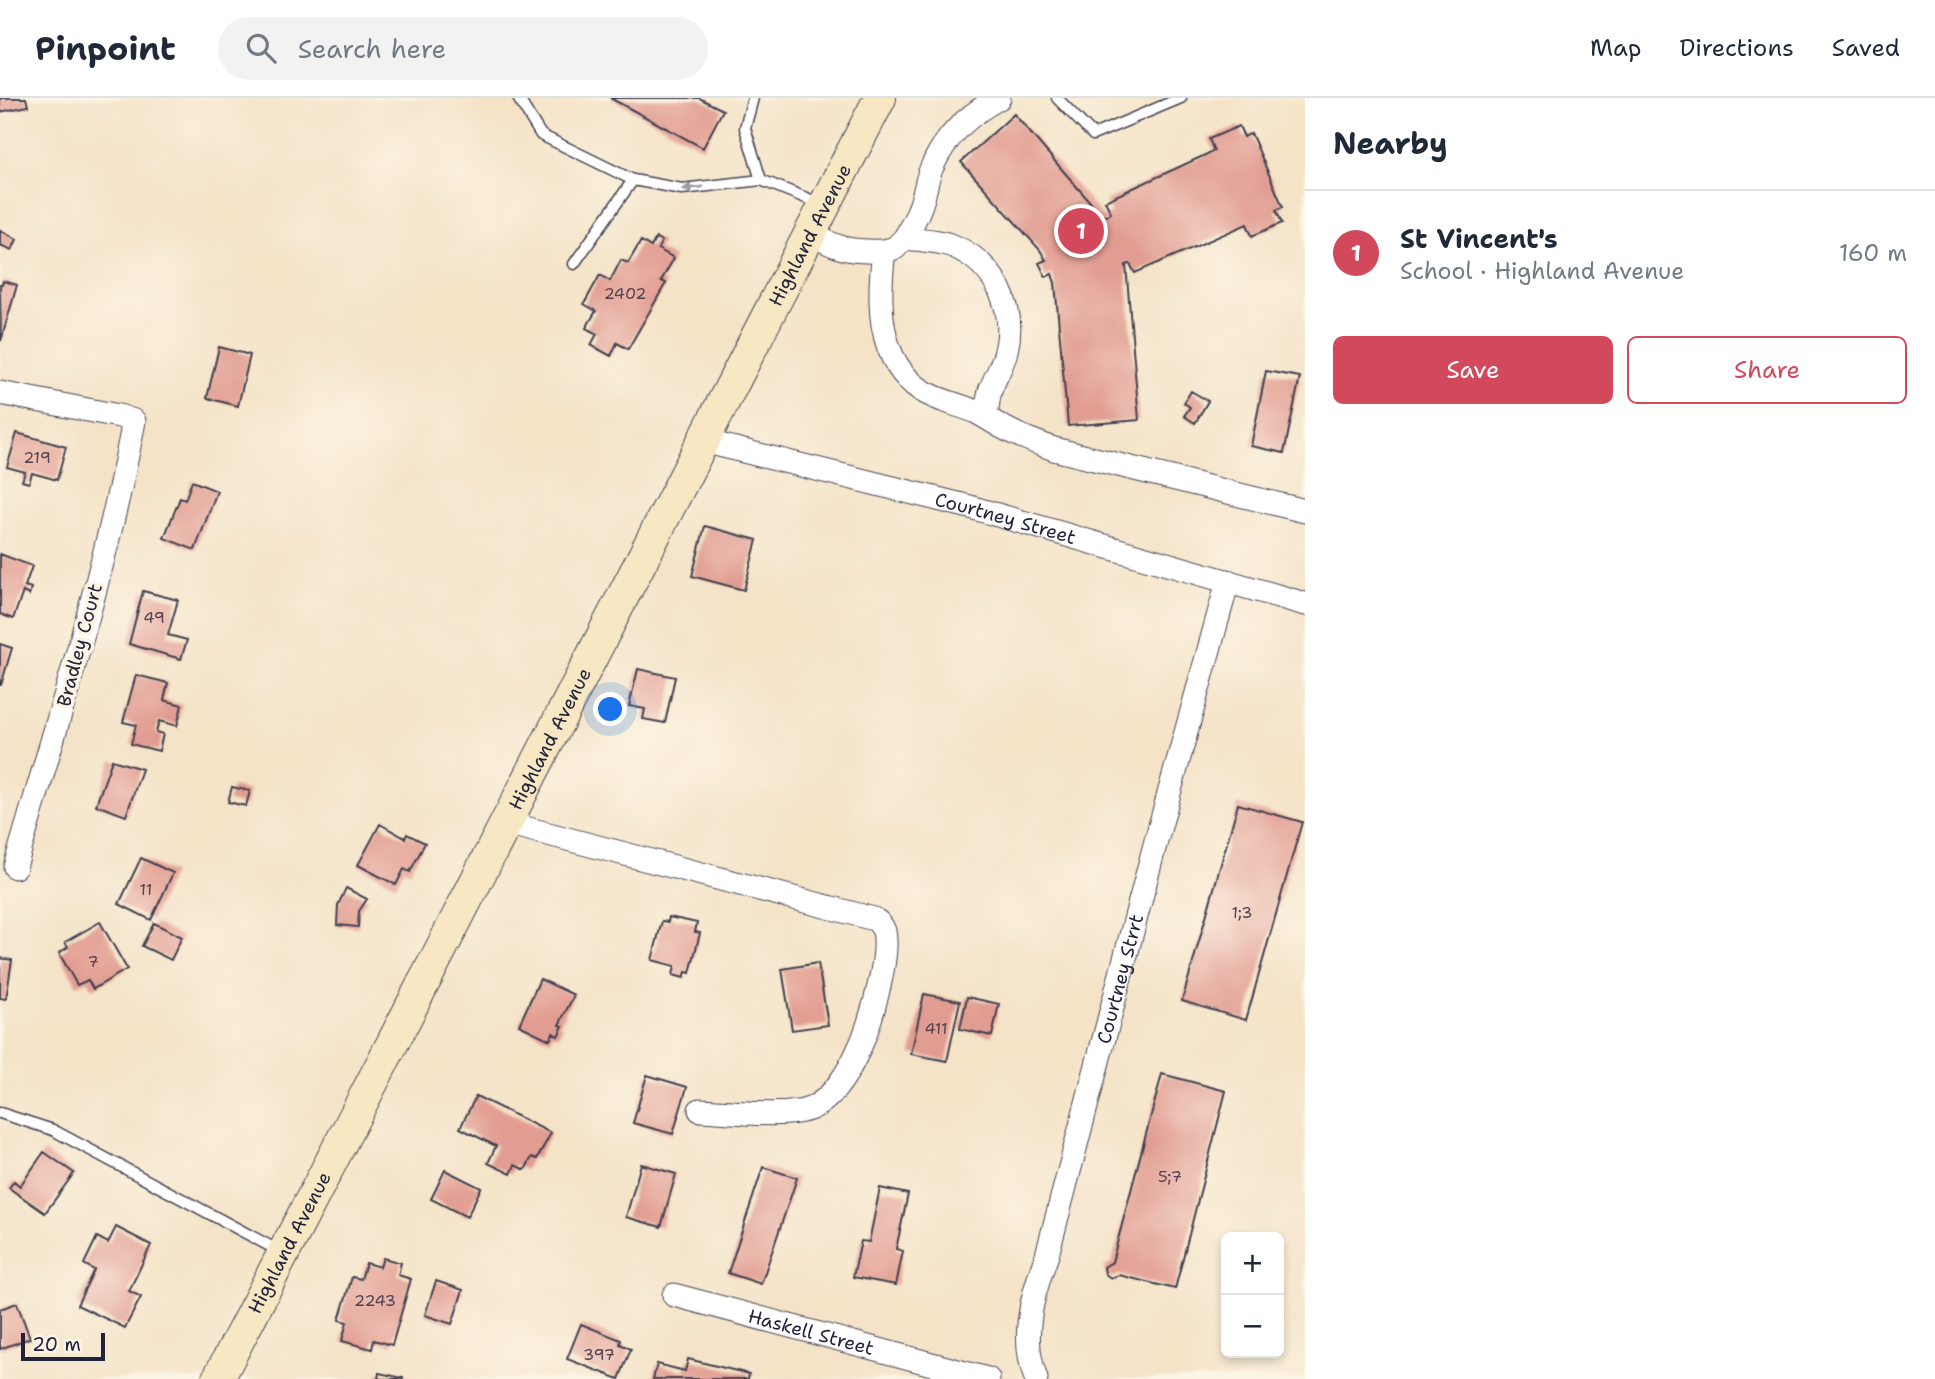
<!DOCTYPE html>
<html lang="en">
<head>
<meta charset="utf-8">
<style>
	:root { --surface:#fff; --page:#f2f2f3; --text:#1f2937; --muted:#747a83; --line:#e0e1e3; --accent:#d1495b }
	body { margin:0; font-family:"Shantell Sans",sans-serif; background:var(--page); color:var(--text) }
	.controls { position:absolute; right:21px; bottom:21px; display:grid; overflow:hidden; border-radius:10px; box-shadow:0 4px 10px #0003 }
	.controls button { width:63px; height:63px; display:grid; place-items:center; padding:0; border:0; border-bottom:2px solid var(--line); background:var(--surface); color:var(--text); font:35px sans-serif }
	.scale { position:absolute; left:21px; bottom:18px; width:84px; box-sizing:border-box; padding-left:7px; border:4px solid #22223b; border-top:0; font-size:19px; line-height:24px; white-space:nowrap; color:#22223b; -webkit-text-stroke:5px #fcf5e5; paint-order:stroke }
	.you { position:absolute; left:611px; top:612px; width:24px; height:24px; margin:-18px; border:5px solid #fff; border-radius:50%; background:#1a73e8; box-shadow:0 0 0 10px #1a73e833 }
	.badge { display:grid; place-items:center; width:46px; height:46px; border-radius:50%; background:var(--accent); color:#fff; font-size:23px; font-weight:700 }
	.pin { position:absolute; translate:-50% -50%; border:4px solid #fff; box-shadow:0 2px 7px #0006 }
	.list { margin:0; padding:0; list-style:none }
	h2 { display:flex; justify-content:space-between; align-items:center; height:91px; margin:0; padding:0 28px; font-size:30px }
	h2 small { font-size:23px; font-weight:400; color:var(--muted) }
	.list li { display:grid; grid-template-columns:46px 1fr auto; gap:21px; align-items:center; box-sizing:border-box; height:126px; padding:0 28px; border-top:2px solid var(--line) }
	.list b { display:block; font-size:26px; white-space:nowrap }
	.list p { margin:0; font-size:23px; white-space:nowrap; color:var(--muted) }
	.list em { font-size:23px; font-style:normal; color:var(--muted) }
	.actions { display:flex; gap:14px; padding:21px 28px }
	.actions a { flex:1; padding:16px 0; border:2px solid var(--accent); border-radius:10px; text-align:center; font-size:24px; color:var(--accent) }
	.actions .main { background:var(--accent); color:#fff }
	.icon { flex:none; width:38px; height:38px; fill:none; stroke:currentColor; stroke-width:2; stroke-linecap:round; stroke-linejoin:round }
	.map { position:relative; flex:none; width:1305px; height:1281px; overflow:hidden }
	header { display:flex; align-items:center; gap:42px; box-sizing:border-box; height:98px; padding:0 35px; background:var(--surface); border-bottom:2px solid var(--line) }
	header strong { font-size:33px }
	nav { display:flex; gap:38px; margin-inline-start:auto; font-size:24px }
	.search { width:490px; height:63px; background:var(--page); display:flex; align-items:center; gap:18px; box-sizing:border-box; padding:0 24px; border-radius:38px; color:var(--muted); font-size:26px }
	main { display:flex }
	aside { flex:1; background:var(--surface) }
	.map>svg:first-child { display:block }
	.building { fill:#e29d92 }
	.lines { fill:none; stroke-linecap:round; stroke-linejoin:round }
	.lane-casing { stroke:#423f50; stroke-width:13 }
	.street-casing { stroke:#423f50; stroke-width:25 }
	.secondary-casing { stroke:#423f50; stroke-width:34 }
	.lane { stroke:#fff; stroke-width:10 }
	.street { stroke:#fff; stroke-width:23 }
	.secondary { stroke:#f7e8c3; stroke-width:32 }
	.oneway { fill:#9c9ca7 }
	.labels { text-anchor:middle; stroke-width:7; stroke-linejoin:round; paint-order:stroke }
	.number-label { font-size:16px; fill:#524151 }
	.street-label { font-size:19px; fill:#22223b; stroke:#fcf5e5 }
</style>
</head>
<body>
<header>
<strong>Pinpoint</strong>
<div class="search"><svg class="icon" aria-label="search" viewBox="0 0 24 24"><circle cx="10" cy="10" r="6"/><path d="M15 15l6 6"/></svg>Search here</div>
<nav><a>Map</a><a>Directions</a><a>Saved</a></nav>
</header>
<main>
<div class="map">
<svg width="1305" height="1281" viewBox="0 0 1305 1281">
	<rect width="100%" height="100%" fill="#fcf5e5"/>
	<filter id="ink" filterUnits="userSpaceOnUse"><feTurbulence type="fractalNoise" baseFrequency=".0143" numOctaves="2"/><feDisplacementMap in="SourceGraphic" scale="14" xChannelSelector="R" yChannelSelector="G"/><feConvolveMatrix kernelMatrix="1 2 1 2 8 2 1 2 1" color-interpolation-filters="sRGB"/></filter>
	<filter id="wash" filterUnits="userSpaceOnUse"><feTurbulence type="fractalNoise" baseFrequency=".00686" numOctaves="4" result="noise"/><feDisplacementMap in="SourceGraphic" scale="28" xChannelSelector="R" yChannelSelector="G"/><feGaussianBlur stdDeviation="1.57" result="paint"/><feColorMatrix in="noise" values="0 0 0 0 0 0 0 0 0 0 0 0 0 0 0 0 0 1.4 0 .05"/><feComposite in="paint" operator="in"/></filter>
	<g filter="url(#wash)">
		<rect width="100%" height="100%" fill="#f4e3c7"/>
		<g id="blocks">
			<path class="building" d="M0,0H26L28,8L0,14Z
				M610,0H699L723,12L703,50Z
				M1014,16L1103,119L1111,115L1105,103L1214,53L1209,41L1239,28L1244,39L1251,35L1283,109L1276,112L1282,125L1252,138L1247,126L1135,175L1130,166L1126,167L1139,322L1068,328L1055,185L1052,176L1046,179L1039,165L1046,162L1040,152L961,64Z
				M0,132L17,141L12,152L0,147Z
				M656,140L662,143L658,151L674,160L661,183L666,185L628,251L617,245L611,258L591,247L597,236L586,230L596,213L584,206L600,177L610,183L621,162L628,165L641,143L651,149Z
				M3,183L17,187L1,243L0,187H2Z
				M219,249L250,257L238,308L207,300Z
				M1266,273L1300,279L1284,355L1251,348Z
				M1191,293L1208,303L1195,325L1184,318L1190,309L1184,305Z
				M17,335L66,349L57,382L32,375L29,385L22,383L25,374L7,369Z
				M192,383L217,393L195,452L164,440L180,400L185,402Z
				M705,428L757,442L744,492L692,478Z
				M0,456L32,468L25,488L31,490L29,497L23,494L13,521L0,516Z
				M143,493L178,502L168,537L187,542L181,561L129,546Z
				M0,546L12,550L1,587H0Z
				M638,571L675,579L665,625L643,621L645,611L629,608Z
				M136,577L168,585L164,602L182,607L177,628L159,623L156,634L163,636L159,653L131,646L136,627L123,624Z
				M112,662L142,671L126,718L96,707Z
				M232,689L250,693L246,708L228,704Z
				M1238,706L1302,724L1246,922L1182,903Z
				M380,726L405,740L407,736L425,745L410,774L404,771L396,787L358,767Z
				M141,760L173,775L151,822L119,806Z
				M346,790L367,801L359,813L358,829L337,827L338,807Z
				M669,819L697,825L695,834L700,835L690,875L686,874L684,880L673,877L675,868L652,862L662,823L668,824Z
				M100,824L127,871L93,891L88,882L77,887L59,855L68,849L65,844Z
				M154,825L182,839L171,862L142,848Z
				M0,860L12,862L6,901L0,900Z
				M818,865L828,927L792,932L782,871Z
				M540,881L574,897L559,927L563,928L558,938L553,935L550,942L519,927Z
				M924,896L960,903L947,963L911,956Z
				M967,899L999,906L992,938L960,931Z
				M1162,976L1226,993L1175,1191L1119,1177L1111,1180L1105,1176L1104,1169L1112,1164Z
				M647,977L687,989L673,1036L633,1025Z
				M476,998L551,1035L537,1061L532,1059L525,1072L515,1067L511,1076L488,1065L496,1048L460,1030Z
				M44,1054L74,1075L45,1115L9,1090L14,1083L20,1088Z
				M641,1066L676,1076L661,1129L626,1119Z
				M763,1069L797,1080L761,1186L728,1175Z
				M445,1072L481,1090L467,1119L431,1101Z
				M880,1090L908,1096L896,1151L903,1153L896,1187L853,1179L861,1143L869,1144Z
				M116,1129L151,1147L129,1193L141,1199L125,1230L77,1207L94,1172L84,1166L97,1139L108,1145Z
				M383,1160L401,1165L398,1177L411,1181L392,1247L374,1242L372,1251L342,1243L347,1224L339,1222L352,1179L361,1181L366,1165L380,1169Z
				M436,1183L463,1192L452,1226L425,1217Z
				M17,1205L30,1240L0,1251V1211Z
				M581,1226L621,1242L620,1246L631,1251L619,1281L567,1261Z
				M688,1261L749,1276L748,1281H653L657,1266L685,1273Z
				M379,1275L403,1280V1281H378Z"/>
		</g>
	</g>
	<g filter="url(#ink)">
		<use href="#blocks" fill-opacity="0" stroke="#423f50" stroke-width="2"/>
		<g class="lines">
			<g class="lane-casing">
				<path id="lane" d="M518,0L541,37L633,82L682,91L761,82L821,106
					M753,0L745,30L761,82
					M1057,0L1093,37L1181,0
					M574,166L633,82
					M0,1015L53,1032L281,1154"/>
			</g>
			<g class="street-casing">
				<g id="street">
					<path d="M811,135C837,152 854,154 884,153C878,200 876,262 921,292C938,303 958,306 976,314C986,319 994,325 1004,330C1020,339 1037,345 1054,351L1305,413"/>
					<path d="M905,140C912,127 919,115 923,100C926,90 927,79 932,69C946,37 969,16 999,0"/>
					<path d="M884,153L895,150L905,140C921,142 938,142 953,148C994,165 1017,209 1006,253C1003,267 995,279 990,293C988,301 987,311 986,319"/>
					<path d="M0,295L119,318L134,323C105,475 58,621 15,769"/>
					<path id="s1" d="M703,343L970,409L1305,506"/>
					<path d="M506,725L874,821C879,824 882,827 884,833C890,859 870,928 858,953C849,973 833,1000 812,1010C786,1021 730,1013 700,1012"/>
					<path id="s2" d="M674,1197L988,1281"/>
					<path id="s3" d="M1036,1281C1020,1239 1032,1197 1047,1157L1157,739L1228,483"/>
				</g>
			</g>
			<g class="secondary-casing">
				<g id="secondary">
					<path id="s4" d="M218,1281L359,1010L880,0"/>
				</g>
			</g>
			<use href="#lane" class="lane"/>
			<use href="#street" class="street"/>
			<use href="#secondary" class="secondary"/>
		</g>
		<defs><path id="oneway-solid" d="M-6-.8H1V-3.2L6.5 0L1 3.2V.8H-6Z" transform="scale(1.75)"/></defs>
		<use class="oneway" href="#oneway-solid" transform="translate(693 90) rotate(174)"/>
	</g>
	<g class="labels">
		<g class="number-label">
			<text x="625" y="201">2402</text>
			<text x="37" y="365">219</text>
			<text x="154" y="525">49</text>
			<text x="146" y="797">11</text>
			<text x="1242" y="820">1;3</text>
			<text x="93" y="869">7</text>
			<text x="936" y="936">411</text>
			<text x="1170" y="1084">5;7</text>
			<text x="375" y="1208">2243</text>
			<text x="599" y="1262">397</text>
		</g>
		<g class="street-label">
			<text dy="7" stroke="none"><textPath href="#s4" startOffset="1288">Highland Avenue</textPath></text>
			<text dy="7" stroke="none"><textPath href="#s1" startOffset="312">Courtney Street</textPath></text>
			<text transform="translate(79 547) rotate(-75)" y="7">Bradley Court</text>
			<text dy="7" stroke="none"><textPath href="#s4" startOffset="721">Highland Avenue</textPath></text>
			<text dy="7" stroke="none"><textPath href="#s3" startOffset="413">Courtney Strrt</textPath></text>
			<text dy="7" stroke="none"><textPath href="#s4" startOffset="154">Highland Avenue</textPath></text>
			<text dy="7" stroke="none"><textPath href="#s2" startOffset="142">Haskell Street</textPath></text>
		</g>
	</g>
</svg>
<div class="controls">
<button>+</button>
<button>−</button>
</div>
<div class="scale">20 m</div>
<div class="you"></div>
<div class="pin badge" style="left:1081px;top:133px">1</div>
</div>
<aside>
<h2>Nearby<small></small></h2>
<ul class="list">
<li><span class="badge">1</span><div><b>St Vincent's</b><p>School · Highland Avenue</p></div><em>160 m</em></li>
</ul>
<div class="actions"><a class="main">Save</a><a>Share</a></div>
</aside>
</main>
</body>
</html>
